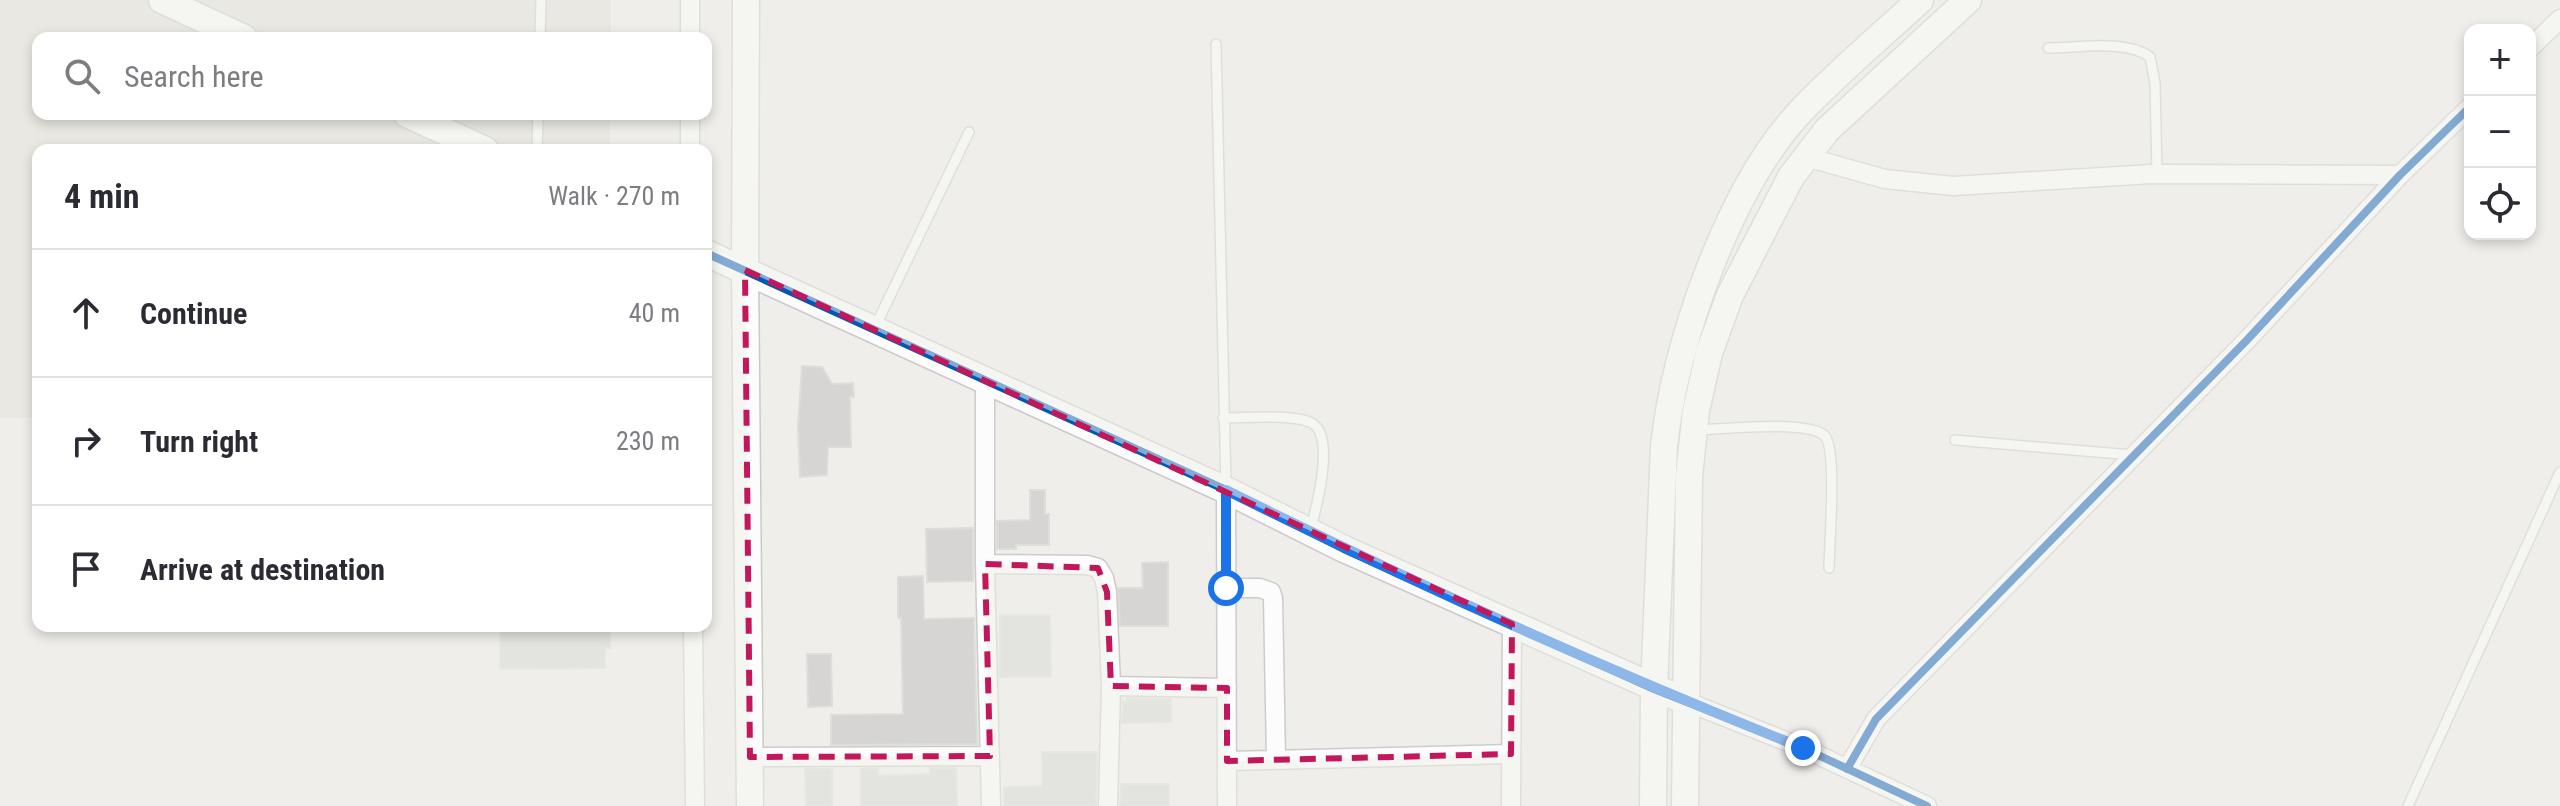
<!DOCTYPE html>
<html lang="en">
<head>
<meta charset="utf-8">
<style>
	:root { --surface:#fff; --page:#f2f2f3; --text:#2b2b33; --muted:#7c7c81; --line:#e1e1e2 }
	body { margin:0; font-family:"Roboto Condensed",sans-serif; background:var(--page); color:var(--text) }
	.controls { position:absolute; right:24px; top:24px; display:grid; overflow:hidden; border-radius:16px; box-shadow:0 4px 12px #0003 }
	.controls button { width:72px; height:72px; display:grid; place-items:center; padding:0; border:0; border-bottom:2px solid var(--line); background:var(--surface); color:var(--text); font:40px sans-serif }
	.stop { position:absolute; width:24px; height:24px; margin:-18px; border:6px solid #1a73e8; border-radius:50%; background:#fff }
	.stop.end { background:#1a73e8; border-color:#fff; box-shadow:0 2px 8px #0008 }
	.list { margin:0; padding:0; list-style:none }
	h2 { display:flex; justify-content:space-between; align-items:center; height:104px; margin:0; padding:0 32px; font-size:34px }
	h2 small { font-size:26px; font-weight:400; color:var(--muted) }
	.list li { display:grid; grid-template-columns:52px 1fr auto; gap:24px; align-items:center; box-sizing:border-box; height:128px; padding:0 32px; border-top:2px solid var(--line) }
	.list b { display:block; font-size:30px; white-space:nowrap }
	.list em { font-size:26px; font-style:normal; color:var(--muted) }
	.icon { flex:none; width:44px; height:44px; fill:none; stroke:currentColor; stroke-width:2; stroke-linecap:round; stroke-linejoin:round }
	.map { position:relative; flex:none; width:2560px; height:806px; overflow:hidden }
	.search { position:absolute; background:var(--surface); box-shadow:0 4px 12px #0003; left:32px; top:32px; width:680px; height:88px; display:flex; align-items:center; gap:20px; box-sizing:border-box; padding:0 28px; border-radius:16px; color:var(--muted); font-size:30px }
	.panel { position:absolute; background:var(--surface); box-shadow:0 4px 12px #0003; left:32px; top:144px; width:680px; height:488px; border-radius:16px }
	.map>svg:first-child { display:block }
	.education { fill:#e2e0da }
	.building { fill:#d6d5d3; stroke:#deddd9; stroke-width:2 }
	.lines { fill:none; stroke-linecap:round; stroke-linejoin:round }
	.lane-casing { stroke:#cbcccc; stroke-width:12 }
	.street-casing { stroke:#cbcccc; stroke-width:21 }
	.secondary-casing { stroke:#cacacb; stroke-width:29 }
	.lane { stroke:#fdfcfc; stroke-width:9 }
	.street { stroke:#fdfcfc; stroke-width:18 }
	.secondary { stroke:#fdfcfc; stroke-width:26 }
	.cycleway-casing { stroke:#fff; stroke-width:13 }
	.cycleway { stroke:#0057b8; stroke-width:8 }
	.route { stroke:#1a73e8; stroke-width:10 }
	.marked { fill:none; stroke:#c2185b; stroke-width:6; stroke-dasharray:16 10; stroke-linejoin:round }
</style>
</head>
<body>
<div class="map">
<svg width="2560" height="806" viewBox="0 0 2560 806">
	<rect width="100%" height="100%" fill="#efeeea"/>
	<path class="education" d="M0,0H611V38H38V114H610V150H38V418H0Z"/>
	<path class="building" d="M802,366L822,367L832,384L853,383L854,397H850L851,447H828L827,475L800,477L798,425Z
		M1030,490H1045V514H1049V545H1016V549H997V521L1030,520Z
		M973,528V581L927,582L926,529Z
		M1168,562V626H1120L1118,588H1143L1142,563Z
		M923,576L924,619L974,618L977,744L831,745V715L903,714L901,618H898V577Z
		M1000,615H1050L1051,677H1000Z
		M500,626H610V648H605V668L500,669Z
		M807,654H831L832,706L808,707Z
		M1127,698L1171,699V722L1122,723L1123,702H1127Z
		M1042,752H1097L1096,806H1004V787L1042,786Z
		M878,768V776L930,774V768H956L957,806H861V769Z
		M805,769H832V806H806Z
		M1121,784H1169V806H1120Z"/>
	<g class="lines">
		<g class="lane-casing">
			<path id="lane" d="M540,38L541,0
				M1216,44L1226,487
				M2048,48C2077,48 2127,39 2150,57L2155,83L2157,174
				M537,150L538,114
				M875,327L969,132
				M1223,418C1247,418 1290,414 1310,422C1337,434 1316,507 1311,528
				M1696,430C1722,429 1805,420 1824,435C1838,447 1829,546 1829,568
				M1955,440L2132,455
				M2408,806L2560,472"/>
		</g>
		<g class="street-casing">
			<path id="street" d="M690,38V0
				M2530,48L2560,19
				M690,150V114
				M1806,157L1885,179L1953,186L2152,174L2400,175
				M985,382V564L991,806
				M1226,490L1227,806
				M985,564L1087,565L1098,568L1104,578L1107,592L1111,686L1108,806
				M1226,588H1260L1271,592L1273,598L1276,758
				M693,626L695,806
				M1111,686L1227,688
				M1685,701L1803,748L1927,806
				M750,757L990,756
				M1227,761L1511,754
				M1847,769L1876,719L2247,340L2400,175L2470,107
				M1511,806L1512,624"/>
		</g>
		<g class="secondary-casing">
			<path id="secondary" d="M162,0L244,38
				M746,0L745,270L750,806
				M407,114L485,150
				M706,253L1226,490L1344,549L1685,701
				M1653,806L1654,689L1664,447C1674,345 1729,188 1800,112C1837,73 1880,37 1920,0
				M1685,806L1689,476L1696,411L1709,353L1730,295L1791,177L1827,130L1968,0"/>
		</g>
		<use href="#lane" class="lane"/>
		<use href="#street" class="street"/>
		<use href="#secondary" class="secondary"/>
		<g class="cycleway-casing">
			<path id="cycleway" d="M706,253L1226,490L1344,549L1654,689L1803,748L1927,806
				M1847,769L1876,719L2247,340L2400,175L2470,107"/>
		</g>
		<use href="#cycleway" class="cycleway"/>
	</g>
	<g class="lines">
		<path class="route" d="M1226,588V490C1415,584 1607,670 1803,748"/>
	</g>
	<path d="M0 0H2560V806H0ZM745,270L1512,624L1511,754L1227,761V688L1111,686L1107,592L1098,568L985,564L990,756L750,757Z" fill="#efeeea" fill-opacity=".55" fill-rule="evenodd"/>
	<path class="marked" d="M745,270L1512,624L1511,754L1227,761V688L1111,686L1107,592L1098,568L985,564L990,756L750,757Z"/>
</svg>
<div class="controls">
<button>+</button>
<button>−</button>
<button><svg class="icon" aria-label="locate" viewBox="0 0 24 24"><circle cx="12" cy="12" r="6"/><path d="M12 2v4M12 18v4M2 12h4M18 12h4"/></svg></button>
</div>
<div class="stop" style="left:1226px;top:588px"></div>
<div class="stop end" style="left:1803px;top:748px"></div>
<div class="search"><svg class="icon" aria-label="search" viewBox="0 0 24 24"><circle cx="10" cy="10" r="6"/><path d="M15 15l6 6"/></svg>Search here</div>
<section class="panel">
<h2>4 min<small>Walk · 270 m</small></h2>
<ul class="list">
<li><svg class="icon" aria-label="ahead" viewBox="0 0 24 24"><path d="M12 20V5M6 11l6-6 6 6"/></svg><div><b>Continue</b></div><em>40 m</em></li>
<li><svg class="icon" aria-label="right" viewBox="0 0 24 24"><path d="M7 20v-9h11M14 6l5 5-5 5"/></svg><div><b>Turn right</b></div><em>230 m</em></li>
<li><svg class="icon" aria-label="arrive" viewBox="0 0 24 24"><path d="M6 21V4h12l-3 4 3 4H6"/></svg><div><b>Arrive at destination</b></div></li>
</ul>
</section>
</div>
</body>
</html>
